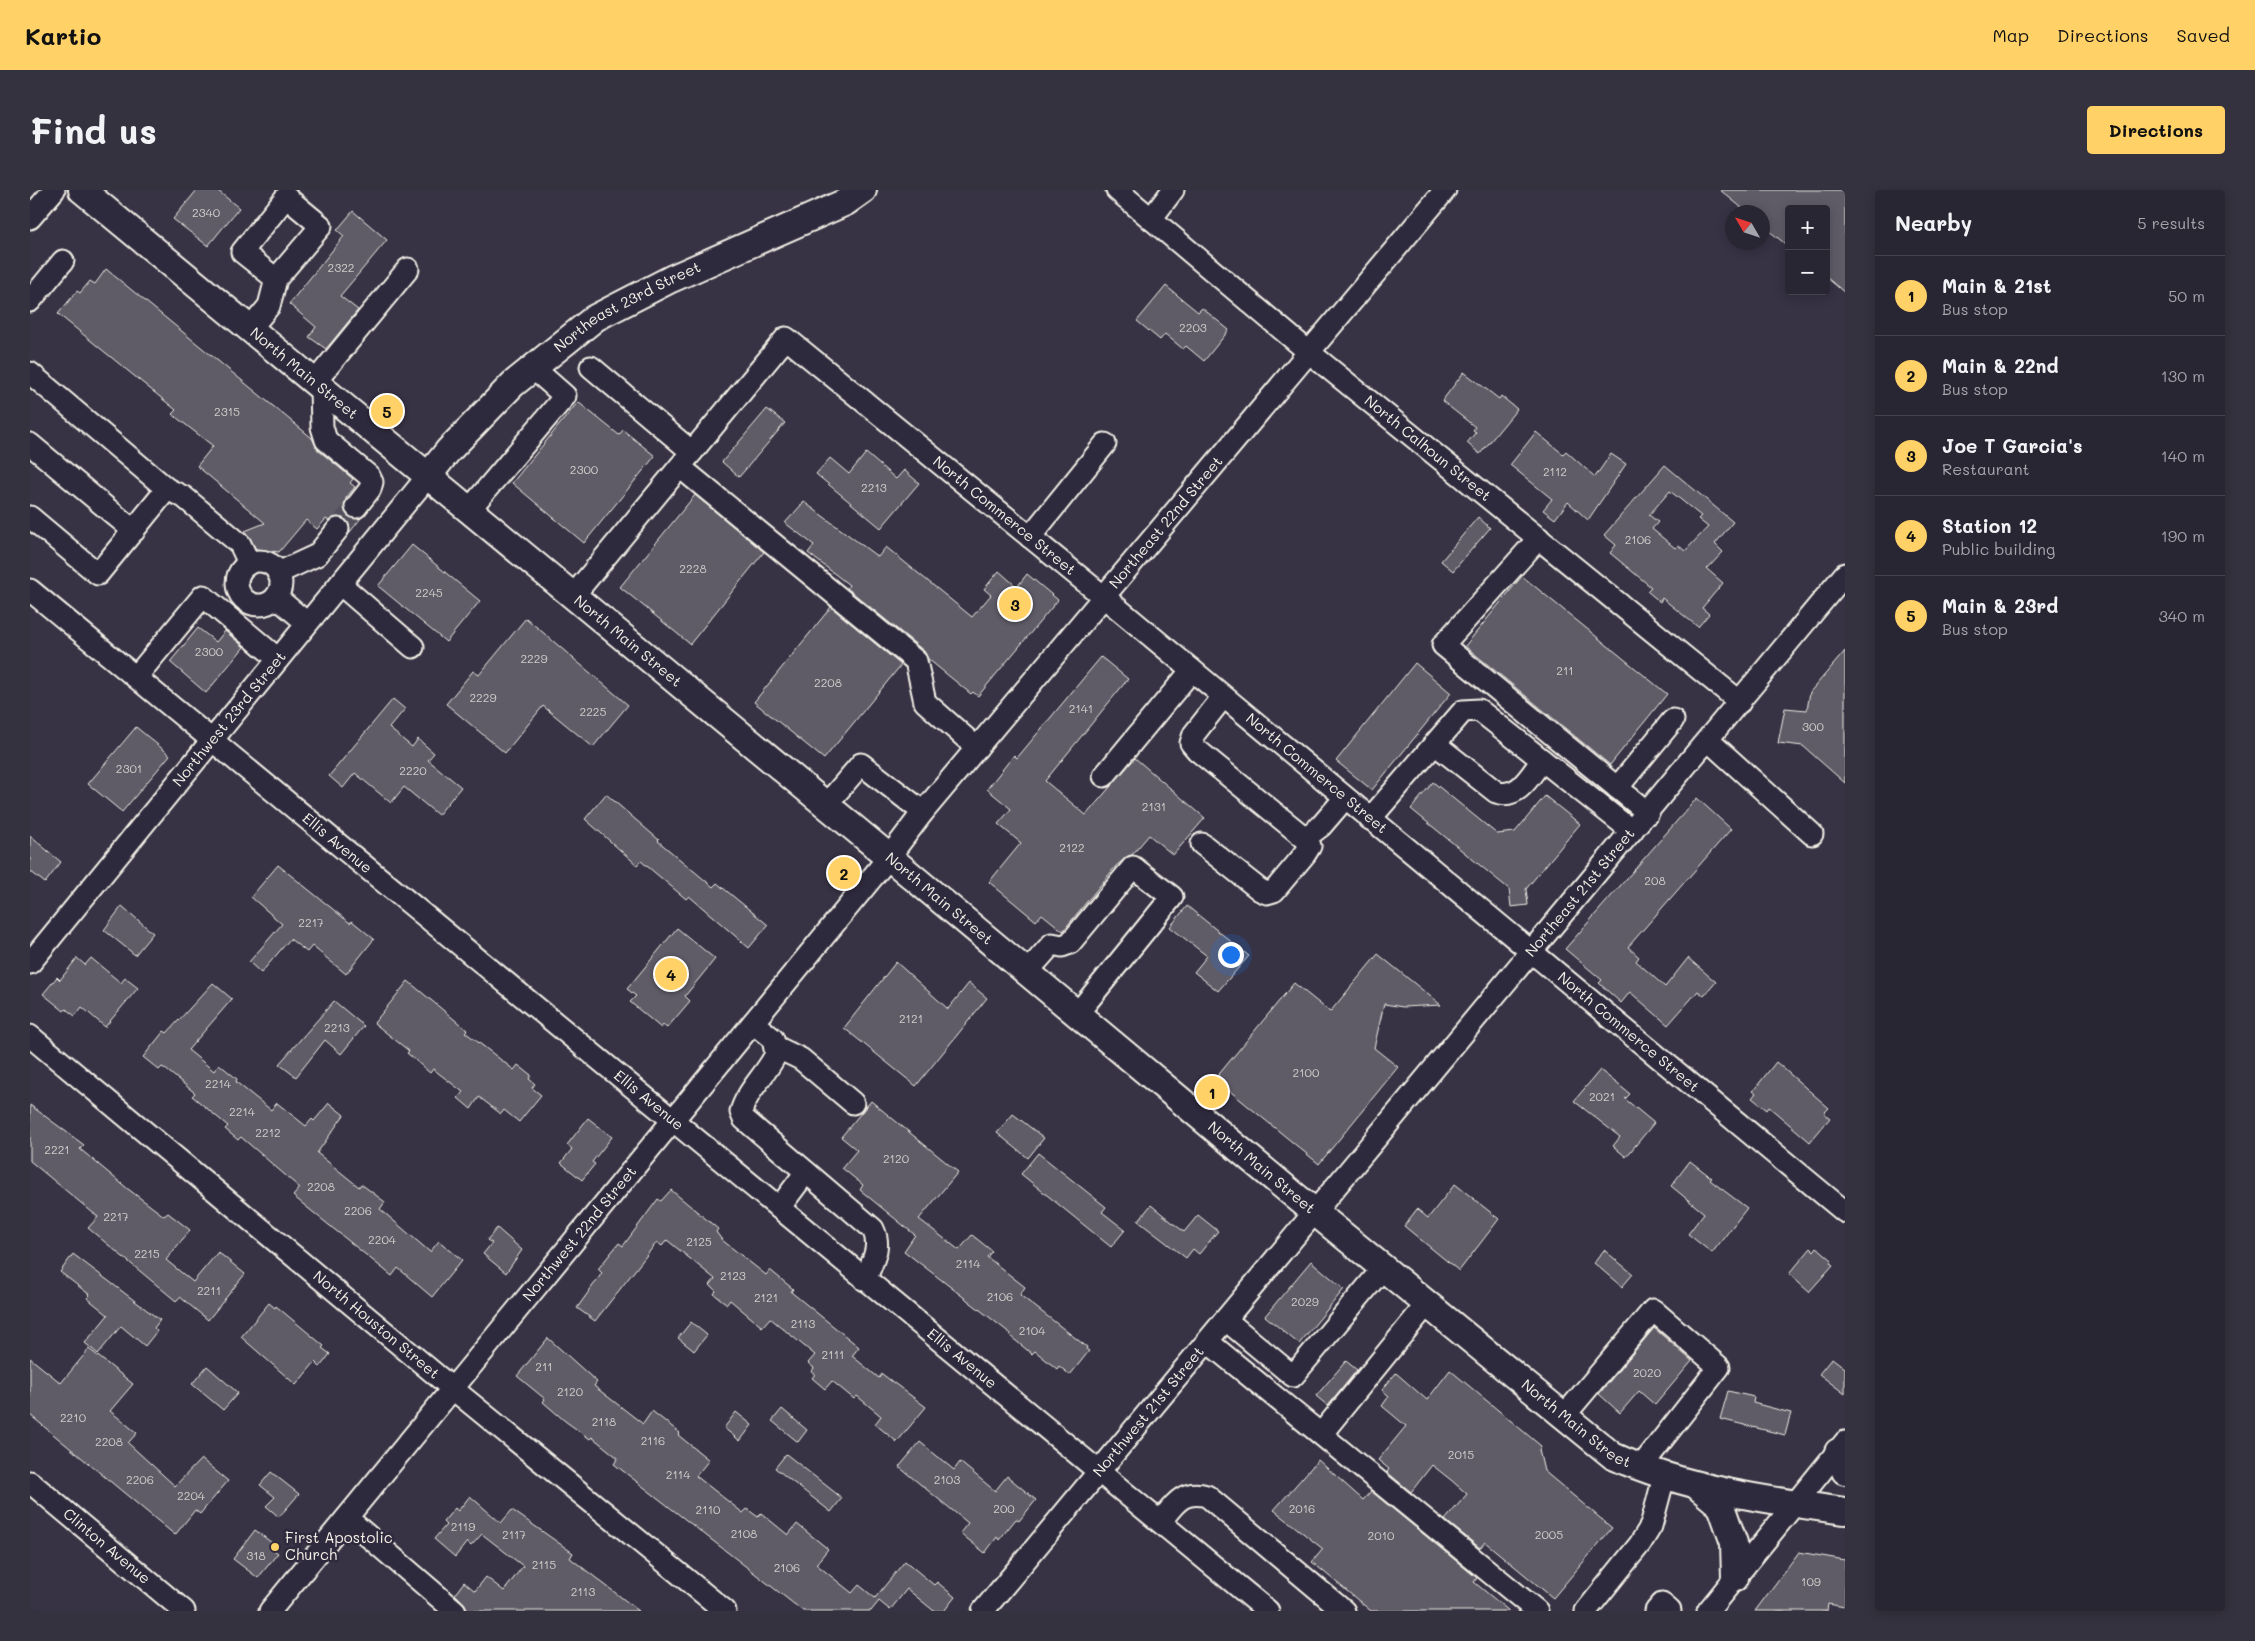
<!DOCTYPE html>
<html lang="en">
<head>
<meta charset="utf-8">
<style>
	:root { --surface:#292633; --page:#35323f; --text:#f1f3f6; --muted:#a5a5ac; --line:#45434e; --accent:#ffd166 }
	body { margin:0; font-family:Mali,sans-serif; background:var(--page); color:var(--text) }
	.controls { position:absolute; right:15px; top:15px; display:grid; overflow:hidden; border-radius:5px; box-shadow:0 2px 12px #0003 }
	.controls button { width:45px; height:45px; display:grid; place-items:center; padding:0; border:0; border-bottom:1px solid var(--line); background:var(--surface); color:var(--text); font:25px sans-serif }
	.compass { position:absolute; left:1695px; top:15px; width:45px; height:45px; border-radius:50%; background:var(--surface); box-shadow:0 2px 12px #0003; rotate:309deg }
	.you { position:absolute; left:1200px; top:764px; width:18px; height:18px; margin:-12px; border:4px solid #fff; border-radius:50%; background:#1a73e8; box-shadow:0 0 0 8px #1a73e833 }
	.badge { display:grid; place-items:center; width:32px; height:32px; border-radius:50%; background:var(--accent); color:#111; font-size:16px; font-weight:700 }
	.pin { position:absolute; translate:-50% -50%; border:2px solid #fff; box-shadow:0 1px 5px #0006 }
	.list { margin:0; padding:0; list-style:none }
	h2 { display:flex; justify-content:space-between; align-items:center; height:65px; margin:0; padding:0 20px; font-size:21px }
	h2 small { font-size:16px; font-weight:400; color:var(--muted) }
	.list li { display:grid; grid-template-columns:32px 1fr auto; gap:15px; align-items:center; box-sizing:border-box; height:80px; padding:0 20px; border-top:1px solid var(--line) }
	.list b { display:block; font-size:19px; white-space:nowrap }
	.list p { margin:0; font-size:16px; white-space:nowrap; color:var(--muted) }
	.list em { font-size:16px; font-style:normal; color:var(--muted) }
	.map { position:relative; flex:none; width:1815px; height:1421px; overflow:hidden; border-radius:5px }
	header { display:flex; align-items:center; gap:30px; box-sizing:border-box; height:70px; padding:0 25px; background:var(--accent); color:#111 }
	header strong { font-size:24px }
	nav { display:flex; gap:28px; margin-inline-start:auto; font-size:18px }
	.intro { display:flex; align-items:center; justify-content:space-between; box-sizing:border-box; height:120px; padding:0 30px }
	h1 { margin:0; font-size:35px }
	.button { padding:12px 22px; border-radius:5px; background:var(--accent); color:#111; font-size:18px; font-weight:700 }
	main { display:flex; gap:30px; padding:0 30px }
	aside { flex:1; background:var(--surface); border-radius:5px; box-shadow:0 2px 12px #0003 }
	.map>svg:first-child { display:block }
	.building { fill:#5f5c67; stroke:#f4f1e8; fill-rule:evenodd }
	.lines { fill:none; stroke-linecap:round; stroke-linejoin:round }
	.minor-tunnel { stroke:#534f5d; stroke-width:21; stroke-dasharray:21 11; stroke-linecap:butt }
	.minor-casing { stroke:#f4f1e8; stroke-width:25 }
	.major-casing { stroke:#f4f1e8; stroke-width:30 }
	.minor { stroke:#2f2a3d; stroke-width:21 }
	.major { stroke:#2f2a3d; stroke-width:26 }
	.poi-dot { fill:#ffd166; stroke:#2f2a3d; stroke-width:2 }
	.labels { text-anchor:middle; stroke-width:5; stroke-linejoin:round; paint-order:stroke }
	.number-label { font-size:12px; fill:#cfccc8 }
	.street-label { font-size:15px; fill:#f4f1e8; stroke:#2f2a3d }
	.poi-label { font-size:15px; fill:#f4f1e8; stroke:#2f2a3d; text-anchor:start }
</style>
</head>
<body>
<header>
<strong>Kartio</strong>
<nav><a>Map</a><a>Directions</a><a>Saved</a></nav>
</header>
<div class="intro"><h1>Find us</h1><a class="button">Directions</a></div>
<main>
<div class="map">
<svg width="1815" height="1421" viewBox="0 0 1815 1421">
	<rect width="100%" height="100%" fill="#373244"/>
	<filter id="ink" filterUnits="userSpaceOnUse"><feTurbulence type="fractalNoise" baseFrequency=".02" numOctaves="2"/><feDisplacementMap in="SourceGraphic" scale="10" xChannelSelector="R" yChannelSelector="G"/><feConvolveMatrix kernelMatrix="1 2 1 2 8 2 1 2 1" color-interpolation-filters="sRGB"/></filter>
	<g filter="url(#ink)">
		<path class="building" d="M167,0H187L209,18L178,56L143,29Z
			M1690,0H1815V103L1796,87V19H1759V57L1732,35V22H1717Z
			M323,21L357,50L310,106L328,120L296,159L279,147L286,137L259,114L314,46L307,40Z
			M76,79L282,248L288,260L323,289L320,293L325,297L316,308L314,321L319,327L331,328L320,342L319,334L310,327L299,331L296,329L287,339L276,330L249,362L226,359L215,341L235,333L167,276L183,256L142,224L146,220L28,124L47,101L50,103L60,91L65,94Z
			M1136,96L1168,122L1172,118L1199,140L1174,171L1156,156L1153,159L1135,144L1130,150L1107,131Z
			M1434,182L1469,209L1471,206L1487,219L1450,264L1437,253L1446,242L1443,240L1445,237L1412,211Z
			M548,212L589,245L593,240L625,266L554,353L482,293Z
			M737,219L755,233L709,287L692,272Z
			M1506,242L1533,264L1536,261L1565,287L1581,264L1596,274L1558,330L1538,312L1525,329L1513,320L1522,309L1480,275Z
			M836,263L866,289L874,280L889,293L851,338L786,284L800,268L819,284Z
			M1635,275L1703,332L1685,354L1693,362L1677,379L1693,393L1672,418L1679,424L1668,437L1632,408L1630,412L1617,401L1621,397L1580,363L1586,355L1574,345ZM1640,301L1671,326L1668,329L1678,337L1655,361L1648,355L1645,358L1622,339L1628,332L1619,325Z
			M665,305L734,362L660,454L590,397Z
			M774,312L848,367L856,357L942,427L961,405L954,399L969,381L987,397L997,384L1028,410L948,506L943,502L941,504L898,469L894,461L817,398L819,395L778,363L784,355L755,333Z
			M1448,327L1460,338L1423,381L1411,371Z
			M382,355L450,411L416,452L348,396Z
			M1492,386L1637,504L1580,575L1435,456Z
			M801,417L871,475L794,569L724,512Z
			M496,428L598,515L563,557L513,516L475,563L416,514L443,481L449,485Z
			M168,438L186,452L195,441L214,457L176,503L140,472Z
			M1815,461V593L1773,556L1748,553L1755,518L1777,520L1780,502Z
			M1071,467L1098,489L1015,591L1056,625L1105,568L1175,628L1143,665L1119,645L1102,665L1098,666L1086,676L1033,741L1012,724L1006,731L959,692L991,653L968,634L981,619L957,599L984,565L987,568Z
			M1385,473L1421,503L1342,600L1306,571Z
			M363,509L375,519L359,538L382,557L388,549L404,563L398,570L431,597L408,625L374,597L361,613L325,583L313,598L299,586Z
			M106,537L140,565L92,622L58,594Z
			M1403,592L1467,644L1485,642L1515,606L1550,634L1496,699L1498,715L1481,717L1479,699L1381,619Z
			M576,604L629,650L628,651L683,697L687,693L738,735L719,758L659,706L656,709L611,671L607,675L555,629Z
			M1667,608L1701,639L1598,757L1609,767L1606,771L1635,797L1658,768L1686,792L1674,806L1668,801L1638,835L1600,802L1591,813L1569,793L1572,790L1535,759Z
			M0,646L31,672L15,693L0,681Z
			M248,675L320,733L322,731L344,749L316,784L282,756L277,762L260,749L231,783L219,772L252,734L221,707Z
			M92,716L123,743L105,765L74,740Z
			M1157,716L1219,766L1188,801L1164,782L1177,766L1140,737Z
			M647,738L685,769L655,806L660,811L637,838L633,835L631,838L600,812L606,806L597,799Z
			M1348,764L1411,815L1373,817L1354,814L1344,858L1368,877L1289,974L1185,889L1264,793L1300,822Z
			M47,768L55,775L61,768L91,793L95,788L108,798L75,837L52,817L45,826L36,819L34,821L13,804L27,787L30,790Z
			M866,772L918,819L939,793L957,808L886,896L814,838Z
			M378,791L437,840L435,842L484,880L488,875L501,885L499,889L505,894L502,898L511,905L489,932L474,920L471,924L449,907L441,919L428,908L433,902L403,879L400,883L377,863L379,861L344,833Z
			M183,793L202,809L158,860L184,881L189,874L207,889L206,892L241,920L247,913L276,936L282,929L284,931L299,913L314,925L287,963L329,997L331,994L355,1012L350,1019L400,1062L409,1051L432,1070L402,1107L368,1078L362,1086L263,1006L270,998L211,947L208,950L195,939L198,936L162,906L165,903L134,878L132,877L129,880L113,867L134,841L137,843Z
			M304,811L334,836L311,864L295,850L266,887L249,874Z
			M1746,872L1799,918L1794,923L1800,928L1780,952L1739,917L1737,920L1722,908L1726,903L1723,901Z
			M1570,880L1600,904L1595,909L1624,933L1596,967L1583,956L1590,947L1544,911Z
			M841,911L928,982L889,1029L929,1060L942,1045L962,1061L957,1067L995,1097L990,1105L1057,1157L1056,1159L1059,1161L1040,1185L1029,1176L1027,1179L1005,1161L1002,1164L980,1146L981,1144L874,1061L885,1045L830,1000L833,995L812,978L827,960L811,947Z
			M0,915L54,955L50,959L98,999L134,1026L138,1023L160,1040L136,1070L163,1092L188,1062L215,1084L178,1130L150,1107L146,1111L58,1038L68,1027L0,971Z
			M983,924L1014,948L998,968L967,943Z
			M558,928L582,947L562,972L565,974L552,990L531,973L542,959L537,955Z
			M1008,963L1076,1017L1072,1022L1095,1040L1081,1057L991,984Z
			M1660,971L1682,988L1680,990L1717,1018L1682,1063L1658,1044L1674,1023L1641,996Z
			M1425,994L1469,1029L1429,1081L1374,1036L1387,1019L1398,1028Z
			M641,1000L688,1039L686,1042L692,1050L736,1085L740,1080L763,1099L761,1102L829,1157L822,1166L849,1188L852,1184L896,1217L867,1252L845,1234L851,1226L827,1206L824,1209L802,1191L795,1199L782,1188L785,1184L781,1182L784,1178L778,1173L785,1165L740,1128L732,1137L700,1110L697,1114L684,1104L686,1101L680,1095L685,1089L637,1050L632,1056L627,1052L565,1131L547,1118L572,1083L568,1079L576,1069L589,1053L593,1056L628,1009L631,1011Z
			M1121,1015L1154,1042L1168,1025L1188,1041L1169,1064L1163,1059L1156,1068L1108,1031Z
			M467,1038L492,1060L476,1083L453,1064L462,1053L457,1050Z
			M1787,1057L1802,1070L1800,1073L1803,1075L1779,1102L1759,1084L1781,1058L1784,1061Z
			M1574,1060L1603,1084L1592,1097L1564,1073Z
			M43,1064L130,1130L124,1138L127,1141L115,1156L91,1136L68,1164L55,1153L78,1125L57,1108L60,1105L30,1082Z
			M1281,1071L1314,1099L1269,1154L1235,1126Z
			M239,1113L245,1118L246,1116L294,1156L292,1158L300,1164L290,1177L285,1172L266,1195L211,1147Z
			M661,1132L677,1145L664,1161L648,1148Z
			M1624,1138L1662,1171L1625,1215L1609,1201L1590,1223L1569,1204Z
			M518,1148L567,1192L564,1196L613,1234L622,1221L650,1243L648,1245L679,1270L666,1286L713,1323L717,1319L728,1327L731,1323L758,1345L767,1334L798,1359L786,1374L822,1403L829,1395L845,1408L875,1371L904,1395L907,1392L925,1407L914,1421H904L877,1399L860,1420L849,1411L841,1421H773L584,1274L588,1268L562,1247L560,1249L535,1231L513,1212L515,1209L487,1186Z
			M59,1159L103,1194L80,1221L107,1243L98,1253L145,1296L171,1269L198,1291L170,1324L165,1320L145,1345L0,1225V1168L31,1193Z
			M1802,1168L1815,1178V1204L1789,1184Z
			M1316,1171L1327,1180L1298,1216L1286,1206Z
			M177,1176L208,1203L193,1220L162,1194Z
			M1420,1180L1511,1256L1509,1260L1514,1281L1582,1338L1523,1408L1455,1352L1450,1358L1415,1330L1437,1304L1421,1290L1402,1275L1381,1302L1357,1282L1359,1279L1348,1270L1376,1236L1352,1216L1359,1206L1352,1200L1366,1183L1397,1210Z
			M1698,1201L1724,1207L1723,1213L1761,1223L1755,1245L1690,1229Z
			M752,1219L777,1240L768,1252L742,1231Z
			M706,1222L722,1235L710,1251L694,1238Z
			M890,1252L924,1280L930,1272L965,1301L977,1286L1006,1310L989,1331L986,1329L969,1350L967,1347L955,1363L930,1343L938,1333L869,1277Z
			M756,1264L812,1308L801,1322L745,1278Z
			M1288,1270L1333,1310L1341,1301L1447,1388L1444,1392L1479,1421H1341L1282,1372L1293,1359L1244,1320Z
			M241,1282L269,1304L249,1327L236,1316L245,1307L230,1295Z
			M440,1306L471,1333L482,1320L543,1363L540,1368L609,1421H437L433,1412L425,1404L434,1392L445,1401L456,1387L474,1401L493,1376L452,1344L441,1356L437,1352L425,1367L404,1349L416,1335L413,1332L425,1318L428,1321Z
			M225,1340L246,1356L244,1360L248,1363L228,1388L203,1369Z
			M1769,1362L1815,1370V1417L1798,1414L1797,1421H1725Z"/>
		<g class="lines">
			<path class="minor-tunnel" d="M308,339L326,317"/>
			<g class="minor-casing">
				<g id="minor">
					<path id="s1" d="M1087,0L1280,163L1710,512"/>
					<path d="M0,28L24,0"/>
					<path d="M1121,29L1143,0"/>
					<path d="M0,111L33,71"/>
					<path d="M220,139L239,116L246,89L291,36L256,7L212,62L246,89"/>
					<path d="M561,177L662,262"/>
					<path d="M0,183L137,299L68,384L0,327"/>
					<path d="M285,192L378,79"/>
					<path d="M291,198L292,237L296,250L339,286L342,292L340,299L326,317"/>
					<path d="M0,254L104,341"/>
					<path d="M650,277L886,471L895,512L947,558"/>
					<path d="M137,299L154,307L210,354L219,373"/>
					<path d="M439,320L535,206L502,177"/>
					<path d="M1000,347L1075,254"/>
					<path d="M1509,348L1413,455L1618,623"/>
					<circle cx="229" cy="393" r="22"/>
					<path d="M248,383L287,365L308,339"/>
					<path d="M310,394L383,457"/>
					<path id="s2" d="M0,400L1238,1421"/>
					<path id="s3" d="M543,406L756,148L1074,407L1815,1022"/>
					<path d="M246,407L277,433"/>
					<path d="M106,487L173,406L248,469"/>
					<path d="M1678,550L1782,644"/>
					<path d="M1405,554L1466,602C1488,610 1500,586 1512,570"/>
					<path d="M1074,586L1162,480"/>
					<path d="M1587,598L1643,530"/>
					<path d="M796,615L831,574L893,622"/>
					<path d="M1340,629L1433,521L1449,520L1602,641"/>
					<path d="M1275,648L1291,636L1315,608"/>
					<path d="M1172,654L1230,700L1237,703L1244,701L1275,664L1280,656L1275,648L1167,560L1161,553L1164,544L1193,507"/>
					<path id="s4" d="M0,773L398,286"/>
					<path d="M997,782L1022,754L1032,756L1040,753L1103,677L1142,707L1047,824"/>
					<path d="M723,833L743,849L746,864C736,885 717,900 711,922L714,929L843,1039C852,1057 842,1072 835,1090"/>
					<path id="s5" d="M0,846L423,1199L695,1421"/>
					<path d="M746,857L771,869L823,913"/>
					<path d="M749,1018L776,982"/>
					<path d="M1196,1130L1263,1186L1354,1077"/>
					<path d="M1178,1152L1507,1421"/>
					<path d="M1534,1226L1623,1120L1689,1177L1610,1278"/>
					<path d="M1292,1243L1397,1114"/>
					<path id="s6" d="M0,1292L154,1421"/>
					<path d="M317,1328L425,1421"/>
					<path d="M1130,1332C1144,1315 1152,1299 1177,1306L1314,1421"/>
					<path id="s7" d="M240,1421L859,667L893,622L1415,0"/>
					<path id="s8" d="M953,1421L1815,384"/>
					<path d="M1556,1421L1610,1354L1621,1336L1634,1287"/>
					<path d="M1626,1421L1632,1414L1640,1421"/>
					<path d="M1678,1421L1815,1252"/>
				</g>
			</g>
			<g class="major-casing">
				<g id="major">
					<path id="s9" d="M52,0L859,667L1264,1005L1583,1266C1656,1299 1736,1310 1815,1321"/>
					<path id="s10" d="M398,286L418,261L483,194L565,128L641,89L816,12L833,0"/>
					<path d="M1808,1262L1815,1281"/>
					<path d="M1666,1295L1691,1316L1704,1353L1705,1388"/>
				</g>
			</g>
			<use href="#minor" class="minor"/>
			<use href="#major" class="major"/>
		</g>
	</g>
	<circle class="poi-dot" cx="245" cy="1357" r="5"/>
	<g class="labels">
		<g class="number-label">
			<text x="176" y="27">2340</text>
			<text x="311" y="82">2322</text>
			<text x="1163" y="142">2203</text>
			<text x="197" y="226">2315</text>
			<text x="554" y="284">2300</text>
			<text x="1525" y="286">2112</text>
			<text x="844" y="302">2213</text>
			<text x="1608" y="354">2106</text>
			<text x="663" y="383">2228</text>
			<text x="399" y="407">2245</text>
			<text x="179" y="466">2300</text>
			<text x="504" y="473">2229</text>
			<text x="1535" y="485">211</text>
			<text x="798" y="497">2208</text>
			<text x="453" y="512">2229</text>
			<text x="1051" y="523">2141</text>
			<text x="563" y="526">2225</text>
			<text x="1783" y="541">300</text>
			<text x="99" y="583">2301</text>
			<text x="383" y="585">2220</text>
			<text x="1124" y="621">2131</text>
			<text x="1042" y="662">2122</text>
			<text x="1625" y="695">208</text>
			<text x="281" y="737">2217</text>
			<text x="881" y="833">2121</text>
			<text x="307" y="842">2213</text>
			<text x="1276" y="887">2100</text>
			<text x="188" y="898">2214</text>
			<text x="1572" y="911">2021</text>
			<text x="212" y="926">2214</text>
			<text x="238" y="947">2212</text>
			<text x="27" y="964">2221</text>
			<text x="866" y="973">2120</text>
			<text x="291" y="1001">2208</text>
			<text x="328" y="1025">2206</text>
			<text x="86" y="1031">2217</text>
			<text x="352" y="1054">2204</text>
			<text x="669" y="1056">2125</text>
			<text x="117" y="1068">2215</text>
			<text x="938" y="1078">2114</text>
			<text x="703" y="1090">2123</text>
			<text x="179" y="1105">2211</text>
			<text x="970" y="1111">2106</text>
			<text x="736" y="1112">2121</text>
			<text x="1275" y="1116">2029</text>
			<text x="773" y="1138">2113</text>
			<text x="1002" y="1145">2104</text>
			<text x="803" y="1169">2111</text>
			<text x="514" y="1181">211</text>
			<text x="1617" y="1187">2020</text>
			<text x="540" y="1206">2120</text>
			<text x="43" y="1232">2210</text>
			<text x="574" y="1236">2118</text>
			<text x="623" y="1255">2116</text>
			<text x="79" y="1256">2208</text>
			<text x="1431" y="1269">2015</text>
			<text x="648" y="1289">2114</text>
			<text x="110" y="1294">2206</text>
			<text x="917" y="1294">2103</text>
			<text x="161" y="1310">2204</text>
			<text x="974" y="1323">200</text>
			<text x="1272" y="1323">2016</text>
			<text x="678" y="1324">2110</text>
			<text x="433" y="1341">2119</text>
			<text x="714" y="1348">2108</text>
			<text x="484" y="1349">2117</text>
			<text x="1519" y="1349">2005</text>
			<text x="1351" y="1350">2010</text>
			<text x="226" y="1370">318</text>
			<text x="514" y="1379">2115</text>
			<text x="757" y="1382">2106</text>
			<text x="1781" y="1396">109</text>
			<text x="553" y="1406">2113</text>
		</g>
		<g class="street-label">
			<text dy="5" stroke="none"><textPath href="#s10" startOffset="264">Northeast 23rd Street</textPath></text>
			<text dy="5" stroke="none"><textPath href="#s9" startOffset="288">North Main Street</textPath></text>
			<text dy="5" stroke="none"><textPath href="#s1" startOffset="404">North Calhoun Street</textPath></text>
			<text dy="5" stroke="none"><textPath href="#s3" startOffset="616">North Commerce Street</textPath></text>
			<text dy="5" stroke="none"><textPath href="#s7" startOffset="1410">Northeast 22nd Street</textPath></text>
			<text dy="5" stroke="none"><textPath href="#s9" startOffset="708">North Main Street</textPath></text>
			<text dy="5" stroke="none"><textPath href="#s4" startOffset="315">Northwest 23rd Street</textPath></text>
			<text dy="5" stroke="none"><textPath href="#s3" startOffset="1021">North Commerce Street</textPath></text>
			<text dy="5" stroke="none"><textPath href="#s2" startOffset="398">Ellis Avenue</textPath></text>
			<text dy="5" stroke="none"><textPath href="#s8" startOffset="934">Northeast 21st Street</textPath></text>
			<text dy="5" stroke="none"><textPath href="#s9" startOffset="1112">North Main Street</textPath></text>
			<text dy="5" stroke="none"><textPath href="#s3" startOffset="1426">North Commerce Street</textPath></text>
			<text dy="5" stroke="none"><textPath href="#s2" startOffset="802">Ellis Avenue</textPath></text>
			<text dy="5" stroke="none"><textPath href="#s9" startOffset="1532">North Main Street</textPath></text>
			<text dy="5" stroke="none"><textPath href="#s7" startOffset="488">Northwest 22nd Street</textPath></text>
			<text dy="5" stroke="none"><textPath href="#s5" startOffset="451">North Houston Street</textPath></text>
			<text dy="5" stroke="none"><textPath href="#s2" startOffset="1208">Ellis Avenue</textPath></text>
			<text dy="5" stroke="none"><textPath href="#s8" startOffset="259">Northwest 21st Street</textPath></text>
			<text dy="5" stroke="none"><textPath href="#s9" startOffset="1938">North Main Street</textPath></text>
			<text dy="5" stroke="none"><textPath href="#s6" startOffset="100">Clinton Avenue</textPath></text>
		</g>
		<g class="poi-label">
			<text x="255" y="1353">First Apostolic<tspan x="255" dy="17">Church</tspan></text>
		</g>
	</g>
</svg>
<div class="controls">
<button>+</button>
<button>−</button>
</div>
<svg class="compass" viewBox="-18 -18 36 36"><path d="M0-13l5 13h-10z" fill="#e53935"/><path d="M0 13l5-13h-10z" fill="#a5a5ac"/></svg>
<div class="you"></div>
<div class="pin badge" style="left:1182px;top:902px">1</div>
<div class="pin badge" style="left:814px;top:683px">2</div>
<div class="pin badge" style="left:985px;top:414px">3</div>
<div class="pin badge" style="left:641px;top:784px">4</div>
<div class="pin badge" style="left:357px;top:221px">5</div>
</div>
<aside>
<h2>Nearby<small>5 results</small></h2>
<ul class="list">
<li><span class="badge">1</span><div><b>Main &amp; 21st</b><p>Bus stop</p></div><em>50 m</em></li>
<li><span class="badge">2</span><div><b>Main &amp; 22nd</b><p>Bus stop</p></div><em>130 m</em></li>
<li><span class="badge">3</span><div><b>Joe T Garcia's</b><p>Restaurant</p></div><em>140 m</em></li>
<li><span class="badge">4</span><div><b>Station 12</b><p>Public building</p></div><em>190 m</em></li>
<li><span class="badge">5</span><div><b>Main &amp; 23rd</b><p>Bus stop</p></div><em>340 m</em></li>
</ul>
</aside>
</main>
</body>
</html>
